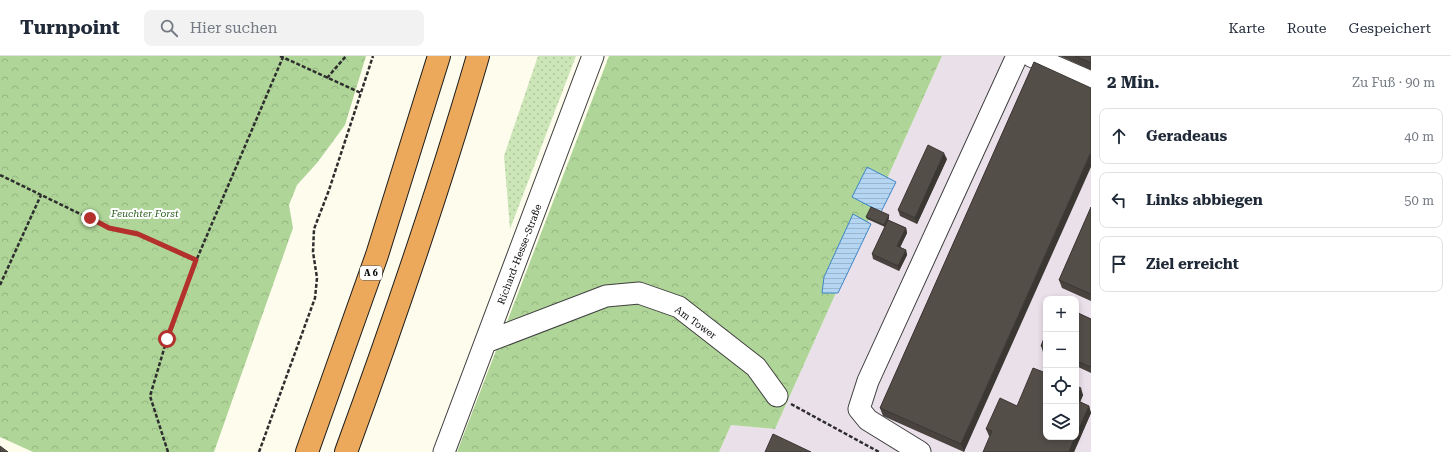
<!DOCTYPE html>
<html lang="de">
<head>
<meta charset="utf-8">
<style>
	:root { --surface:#fff; --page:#f2f2f3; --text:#1f2937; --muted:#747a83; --line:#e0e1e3 }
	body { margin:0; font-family:"Roboto Serif",serif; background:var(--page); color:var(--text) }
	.controls { position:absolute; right:12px; bottom:12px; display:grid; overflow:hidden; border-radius:8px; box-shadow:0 2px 6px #0003 }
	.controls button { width:36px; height:36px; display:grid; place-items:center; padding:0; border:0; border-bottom:1px solid var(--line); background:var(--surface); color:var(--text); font:20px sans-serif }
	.stop { position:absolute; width:12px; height:12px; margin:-9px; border:3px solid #b3302c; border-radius:50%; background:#fff }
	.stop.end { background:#b3302c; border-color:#fff; box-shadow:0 1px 4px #0008 }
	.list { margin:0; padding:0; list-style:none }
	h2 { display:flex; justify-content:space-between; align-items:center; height:52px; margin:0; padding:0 16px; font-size:17px }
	h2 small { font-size:13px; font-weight:400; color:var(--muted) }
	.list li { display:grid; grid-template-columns:26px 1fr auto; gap:12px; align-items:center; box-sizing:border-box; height:56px; margin:0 8px 8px; padding:0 8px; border:1px solid var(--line); border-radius:8px }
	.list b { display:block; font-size:15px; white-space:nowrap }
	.list em { font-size:13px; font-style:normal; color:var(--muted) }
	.icon { flex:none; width:22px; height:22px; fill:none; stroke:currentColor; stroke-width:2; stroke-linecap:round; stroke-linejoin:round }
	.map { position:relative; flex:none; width:1091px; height:396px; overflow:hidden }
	header { display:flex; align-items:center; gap:24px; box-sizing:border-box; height:56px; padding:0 20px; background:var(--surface); border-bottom:1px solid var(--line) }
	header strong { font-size:19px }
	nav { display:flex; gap:22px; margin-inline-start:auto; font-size:14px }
	.search { width:280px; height:36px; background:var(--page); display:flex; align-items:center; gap:10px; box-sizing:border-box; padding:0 14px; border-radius:8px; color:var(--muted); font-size:15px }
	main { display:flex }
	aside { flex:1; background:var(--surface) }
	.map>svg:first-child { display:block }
	.industrial { fill:#eae0ea; fill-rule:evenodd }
	.grass { fill:url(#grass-dots) }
	.forest { fill:url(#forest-crowns) }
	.water { fill:url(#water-rules); stroke:#3f85c5 }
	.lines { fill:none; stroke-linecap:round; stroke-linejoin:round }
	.minor-casing { stroke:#3f3f3f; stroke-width:23 }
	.highway-casing { stroke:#1d1d1d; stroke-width:24 }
	.path { stroke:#2e2e2e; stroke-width:2.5; stroke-dasharray:4 2; stroke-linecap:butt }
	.minor { stroke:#fff; stroke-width:21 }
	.highway { stroke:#eca95c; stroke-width:22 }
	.wall { fill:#48433f }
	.shaded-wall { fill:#3b3733 }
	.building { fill:#544e49; stroke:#3b3733 }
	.route { stroke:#b3302c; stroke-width:5 }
	.labels { text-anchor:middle; stroke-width:4; stroke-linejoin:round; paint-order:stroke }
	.shield { fill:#fff; stroke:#555; stroke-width:1 }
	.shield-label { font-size:9px; font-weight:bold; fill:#0c0c0c }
	.park-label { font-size:10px; font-style:italic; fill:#295f20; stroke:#fff }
	.street-label { font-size:10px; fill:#0c0c0c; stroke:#fff }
</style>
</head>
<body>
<header>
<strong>Turnpoint</strong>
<div class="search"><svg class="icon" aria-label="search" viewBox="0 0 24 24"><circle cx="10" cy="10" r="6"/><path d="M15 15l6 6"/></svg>Hier suchen</div>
<nav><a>Karte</a><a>Route</a><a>Gespeichert</a></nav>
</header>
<main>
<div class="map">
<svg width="1091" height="396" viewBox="0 0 1091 396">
	<defs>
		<pattern id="grass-dots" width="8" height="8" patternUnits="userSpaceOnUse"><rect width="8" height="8" fill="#cce6b8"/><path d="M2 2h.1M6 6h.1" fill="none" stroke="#aec49d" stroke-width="1.8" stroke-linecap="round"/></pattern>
		<pattern id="forest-crowns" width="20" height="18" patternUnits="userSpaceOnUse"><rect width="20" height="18" fill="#afd698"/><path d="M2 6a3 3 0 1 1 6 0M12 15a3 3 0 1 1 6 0" fill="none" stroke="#95b682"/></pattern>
		<pattern id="water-rules" width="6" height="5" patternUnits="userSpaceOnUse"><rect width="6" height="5" fill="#b4d6f2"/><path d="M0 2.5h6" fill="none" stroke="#9ab6ce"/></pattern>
	</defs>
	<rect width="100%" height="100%" fill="#fefcec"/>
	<path class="industrial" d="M942,0H1091V396H719L731,369L775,373ZM1046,243H1076V381H1046Z"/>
	<path class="grass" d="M538,0H576L510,173L504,100Z"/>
	<path class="forest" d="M0,0H366L345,69L317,107L297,129L289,149L293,172L214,396H33L0,381Z
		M609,0H942L775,373L731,369L719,396H457Z"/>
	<path class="water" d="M867,111L896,126L881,156L852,141Z
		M853,158L871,168L838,237H822L824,221Z"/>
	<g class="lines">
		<g class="minor-casing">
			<path id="minor" d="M1031,0L1091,26
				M486,286L606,240L639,237L679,251L756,311L777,340
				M444,396L593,0
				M920,396L868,364L859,353L868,325L1017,0"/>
		</g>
		<g class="highway-casing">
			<path id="highway" d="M307,396L377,199L439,0
				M346,396C394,265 439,134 478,0"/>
		</g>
		<path class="path" d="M280,0L361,37
			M327,22L346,0
			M0,119L109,172L138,178L196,205
			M0,229L41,139
			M791,348L879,396
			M168,396L150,340L167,283L196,205L283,1
			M259,396L315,242L317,222L313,196L314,173L329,134L373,0"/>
		<use href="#minor" class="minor"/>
		<use href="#highway" class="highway"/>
	</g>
	<path class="wall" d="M1060,0H1091V14Z
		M1034,6L964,396L883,360L880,352Z
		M947,103L917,168L900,160L898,154Z
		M1091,151V245L1062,232L1059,224Z
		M866,161L889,162L888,164L906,172L907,177L900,191L906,194L907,199L899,215L873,203L872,198L885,171L867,163Z
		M1076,256L1091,263V317L1076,310Z
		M1046,277V297L1043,296L1041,290Z
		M1076,330L1083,339L1080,346L1089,350L1091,357L1074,396L989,380L986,373Z"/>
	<path class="shaded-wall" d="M1091,96V111L964,396L961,388Z
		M944,97L947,103L917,168L915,162Z
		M889,159V162L885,171L884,169Z
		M906,172L907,177L899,194L897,190Z
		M906,194L907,199L899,215L898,210Z
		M1081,332L1083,339L1078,351L1076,346V343Z
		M1089,350L1091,357L1074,396H1069L1075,381H1076V380Z"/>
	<path class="building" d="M1075,0H1091V7Z
		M1034,6L1091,32V96L961,388L880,352Z
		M928,89L944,97L915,162L898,154Z
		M871,151L889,159L884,169L866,161Z
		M1091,151V238L1059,224Z
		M888,164L906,172L897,190L906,194L898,210L872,198Z
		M1076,256L1091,263V311L1076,305Z
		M1046,277V292L1041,290Z
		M1033,312L1046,317V381H1075L1069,396H983L992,375L986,373L1000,342L1017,350Z
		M1076,330L1081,332L1076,343Z
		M1076,344L1089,350L1076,380Z
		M773,378L811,396H765Z
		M0,390L8,396H0Z"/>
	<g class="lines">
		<path class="route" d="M90,162L109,172L138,178L196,204L167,283"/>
	</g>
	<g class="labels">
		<rect class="shield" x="360" y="210" width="22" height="14" rx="3"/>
		<g class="shield-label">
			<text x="371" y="220">A 6</text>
		</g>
		<g class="park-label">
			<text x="145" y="161">Feuchter Forst</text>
		</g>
		<g class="street-label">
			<text transform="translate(519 198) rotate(-69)" y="4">Richard-Hesse-Straße</text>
			<text transform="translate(696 266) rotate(36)" y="4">Am Tower</text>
		</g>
	</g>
</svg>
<div class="controls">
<button>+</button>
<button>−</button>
<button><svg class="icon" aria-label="locate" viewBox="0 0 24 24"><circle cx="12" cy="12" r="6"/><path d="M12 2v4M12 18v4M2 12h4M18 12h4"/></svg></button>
<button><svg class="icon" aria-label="layers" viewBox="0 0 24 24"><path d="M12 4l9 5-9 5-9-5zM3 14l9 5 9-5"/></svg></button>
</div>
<div class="stop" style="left:167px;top:283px"></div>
<div class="stop end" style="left:90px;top:162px"></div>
</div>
<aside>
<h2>2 Min.<small>Zu Fuß · 90 m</small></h2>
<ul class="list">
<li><svg class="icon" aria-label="ahead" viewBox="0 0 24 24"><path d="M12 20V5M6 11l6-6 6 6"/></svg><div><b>Geradeaus</b></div><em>40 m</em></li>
<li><svg class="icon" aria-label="left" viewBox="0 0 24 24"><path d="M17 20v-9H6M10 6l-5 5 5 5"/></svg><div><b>Links abbiegen</b></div><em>50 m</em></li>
<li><svg class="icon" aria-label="arrive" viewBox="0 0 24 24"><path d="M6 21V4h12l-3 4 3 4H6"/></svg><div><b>Ziel erreicht</b></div></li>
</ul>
</aside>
</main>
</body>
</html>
